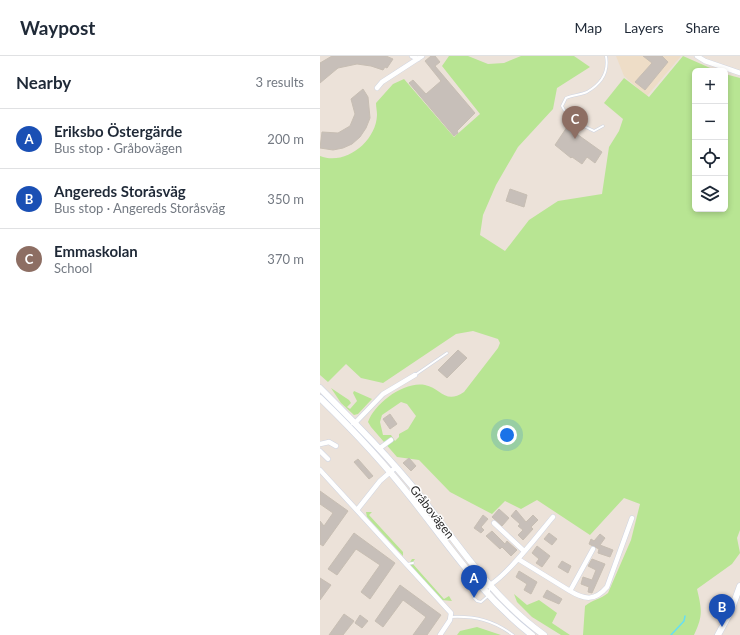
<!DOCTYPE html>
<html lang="en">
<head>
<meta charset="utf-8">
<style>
	:root { --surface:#fff; --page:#f6f6f7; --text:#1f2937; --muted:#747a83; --line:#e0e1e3; --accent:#3370ff }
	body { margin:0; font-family:Lato,sans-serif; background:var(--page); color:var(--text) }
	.controls { position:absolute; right:12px; top:12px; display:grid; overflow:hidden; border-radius:6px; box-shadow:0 2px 6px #0003 }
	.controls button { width:36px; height:36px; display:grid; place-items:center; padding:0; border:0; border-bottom:1px solid var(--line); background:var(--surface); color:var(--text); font:20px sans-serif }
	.you { position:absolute; left:187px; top:379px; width:14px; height:14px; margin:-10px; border:3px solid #fff; border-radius:50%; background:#1a73e8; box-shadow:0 0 0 6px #1a73e833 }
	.badge { display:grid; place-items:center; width:26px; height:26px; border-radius:50%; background:var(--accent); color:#fff; font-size:13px; font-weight:700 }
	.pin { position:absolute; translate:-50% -33px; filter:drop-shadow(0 1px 2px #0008) }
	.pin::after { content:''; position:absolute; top:21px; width:14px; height:12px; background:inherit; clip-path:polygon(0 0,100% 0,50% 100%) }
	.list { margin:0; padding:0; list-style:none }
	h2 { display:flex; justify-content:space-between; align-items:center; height:52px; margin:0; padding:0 16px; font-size:17px }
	h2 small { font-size:13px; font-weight:400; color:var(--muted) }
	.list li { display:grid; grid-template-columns:26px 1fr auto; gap:12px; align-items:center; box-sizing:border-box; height:60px; padding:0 16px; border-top:1px solid var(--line) }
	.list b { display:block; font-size:15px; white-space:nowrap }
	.list p { margin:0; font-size:13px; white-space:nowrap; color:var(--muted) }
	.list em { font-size:13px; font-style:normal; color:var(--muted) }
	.icon { flex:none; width:22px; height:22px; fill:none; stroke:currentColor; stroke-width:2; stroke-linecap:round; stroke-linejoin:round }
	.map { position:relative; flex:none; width:420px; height:579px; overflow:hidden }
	header { display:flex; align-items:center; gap:24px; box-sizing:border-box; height:56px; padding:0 20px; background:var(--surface); border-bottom:1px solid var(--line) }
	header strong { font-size:19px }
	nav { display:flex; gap:22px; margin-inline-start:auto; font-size:14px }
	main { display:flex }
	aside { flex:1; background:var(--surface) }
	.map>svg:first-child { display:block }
	.education { fill:#eeddc7 }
	.green { fill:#b8e593; fill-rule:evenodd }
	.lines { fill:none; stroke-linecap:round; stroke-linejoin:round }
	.stream { stroke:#67def3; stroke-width:1.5 }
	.building { fill:#c7bfb9; stroke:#c7beb3 }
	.lane-casing { stroke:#ced4e2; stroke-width:3 }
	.street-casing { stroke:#ced4e2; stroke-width:5.5 }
	.secondary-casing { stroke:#ced4e2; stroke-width:7 }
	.lane { stroke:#fff; stroke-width:2 }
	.street { stroke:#fff; stroke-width:4.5 }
	.secondary { stroke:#fff; stroke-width:6 }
	.labels { text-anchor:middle; stroke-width:3; stroke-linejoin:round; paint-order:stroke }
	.street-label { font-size:12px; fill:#282828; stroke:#fff }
</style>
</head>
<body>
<header>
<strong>Waypost</strong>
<nav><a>Map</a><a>Layers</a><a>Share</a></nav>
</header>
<main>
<aside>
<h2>Nearby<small>3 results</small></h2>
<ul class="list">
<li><span class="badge" style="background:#1a4fb4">A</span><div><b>Eriksbo Östergärde</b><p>Bus stop · Gråbovägen</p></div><em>200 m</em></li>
<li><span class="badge" style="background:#1a4fb4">B</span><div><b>Angereds Storåsväg</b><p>Bus stop · Angereds Storåsväg</p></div><em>350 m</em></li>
<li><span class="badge" style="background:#8d6e63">C</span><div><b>Emmaskolan</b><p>School</p></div><em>370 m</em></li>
</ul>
</aside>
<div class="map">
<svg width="420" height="579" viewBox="0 0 420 579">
	<rect width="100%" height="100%" fill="#ece2d9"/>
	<path class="education" d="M296,0H361L327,40L304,20Z"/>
	<path class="green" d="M129,0H148L168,8L184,7L201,0H254L270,11L237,32L233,53L198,91L176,129L163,159L160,179L185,195L209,164L238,145L282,138L289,91L299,75L303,63L284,47L304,22L329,41L363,0L397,15H375V153H405V18L420,22V474L417,482L420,497L412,508L377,533C382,554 383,560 374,579H263L265,550C272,544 281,543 288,537L311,484L320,448L304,442L270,479L217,444L201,453L185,445L172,458L130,436L99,404L77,401L51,371L48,366C55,347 84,325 105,329C121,332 125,349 144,336L178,292L180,287L178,283L153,275L136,278L63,327L41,322L26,308L8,326L0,319V100C25,110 56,86 57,59C57,55 56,51 56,47L73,28L84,23L134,81L160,58L122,10ZM81,346L87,348L96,360L88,373L79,378V381L75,385L71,379H63L60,366L62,359Z
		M11,332L29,344L31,347L27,351L30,353L37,345L33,337L34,335L52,343L38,358L34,359L21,347Z
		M46,456H52L49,459L83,496V500L47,461Z
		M92,503H95L92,507L124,543L129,540L132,545L122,544L89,508Z
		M194,538L207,549L219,544L237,557L232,567L250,579H241L212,561L197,546Z
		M157,571L181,579H137L140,575Z"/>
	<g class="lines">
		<path class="stream" d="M351,579L364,565L365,560"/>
	</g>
	<path class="building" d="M12,0H66L73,3L67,12L65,11L63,14L51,10L37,8L18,12L0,27V7Z
		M111,0H115L120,6L115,10L155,57L137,75L138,77L134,80L89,27L93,24L106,38L121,25L105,5Z
		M323,0H342L348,6L325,34L315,26L332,7Z
		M43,33L48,41L50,62L46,72L40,81L32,88L23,92L13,94L0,92L2,76L18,77L30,70L35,58L31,43Z
		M247,71L282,96L275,107L267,101L262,108L252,101L251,102L235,89Z
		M190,133L207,139L204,151L186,145Z
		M138,294L147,302L127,322L118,314Z
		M70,358L77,368L70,373L63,363Z
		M89,402L96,410L91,415L83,407Z
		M38,403L53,420L49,423L34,406Z
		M0,435L28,455L3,490L0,488V465L4,470L13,457L0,448Z
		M179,453L189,462L182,470L172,461Z
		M196,454L206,466L213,459L218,464L211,471L213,473L203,484L198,479L203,474L198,470L200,468L191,460Z
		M163,459L168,463L161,471L164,474L161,477L154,472Z
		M172,475L185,488L187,485L197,494L191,500L182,491L180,493L166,480Z
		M34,477L75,507L50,543L41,536L60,509L36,493L17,519L8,513Z
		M229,477L237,483L232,489L224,483Z
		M280,478L285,482L280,489L293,494L290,501L278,497L279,493L269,488L271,483L274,485Z
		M217,490L230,500L222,511L216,507L219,503L212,497Z
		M272,503L285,508L272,537L268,536L269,531L261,528L263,521L272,524L276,514L268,510Z
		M242,505L251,510L248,517L238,511Z
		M199,515L217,526L211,538L204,534L207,528L196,521Z
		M0,522L11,529L0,544Z
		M80,529L121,559L107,579H93L106,561L83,544L63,571L55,565Z
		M227,534L242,543L239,548L223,541Z
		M24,558L34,565L23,579H9Z
		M40,559L48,565L42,572L35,567Z"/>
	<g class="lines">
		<g class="lane-casing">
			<path id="lane" d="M283,70L274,75C264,71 246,60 242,50L246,42C252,39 260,39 267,36C281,28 289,16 286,0
				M95,319L127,297
				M87,508L93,507
				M148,518L154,542L157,545L161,546L168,540L170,531
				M131,561C155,560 173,564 193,579"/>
		</g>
		<g class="street-casing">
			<path id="street" d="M92,0L98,3
				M377,0L385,5L420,17
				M57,32L62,26L102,0
				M33,367H35L63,338L95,319
				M0,388L9,386L16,390
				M60,392L71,384
				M0,395L8,403
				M0,414L131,557L130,564L120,579
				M37,454L60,425L76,411
				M174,467L204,495
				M198,503L250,535L273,493
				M162,532C179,531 220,476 233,461
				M250,535C265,544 275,545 287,531L312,462"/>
		</g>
		<g class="secondary-casing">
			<path id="secondary" d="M0,332C35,367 70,402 101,441C139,489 173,543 224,579
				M0,342C33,374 64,407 92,443C130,491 163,541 212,579
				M398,579L411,555L420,530"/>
		</g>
		<use href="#lane" class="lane"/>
		<use href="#street" class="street"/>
		<use href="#secondary" class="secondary"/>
	</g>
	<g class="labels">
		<g class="street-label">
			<text transform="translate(112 456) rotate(52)" y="4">Gråbovägen</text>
		</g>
	</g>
</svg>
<div class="controls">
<button>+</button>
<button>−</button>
<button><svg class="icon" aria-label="locate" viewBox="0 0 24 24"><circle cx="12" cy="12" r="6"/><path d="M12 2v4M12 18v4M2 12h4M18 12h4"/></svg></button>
<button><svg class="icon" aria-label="layers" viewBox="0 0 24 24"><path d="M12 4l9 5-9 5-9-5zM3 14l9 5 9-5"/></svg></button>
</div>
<div class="you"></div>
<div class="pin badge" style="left:154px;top:542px;background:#1a4fb4">A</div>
<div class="pin badge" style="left:402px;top:571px;background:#1a4fb4">B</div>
<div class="pin badge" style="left:255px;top:83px;background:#8d6e63">C</div>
</div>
</main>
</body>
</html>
